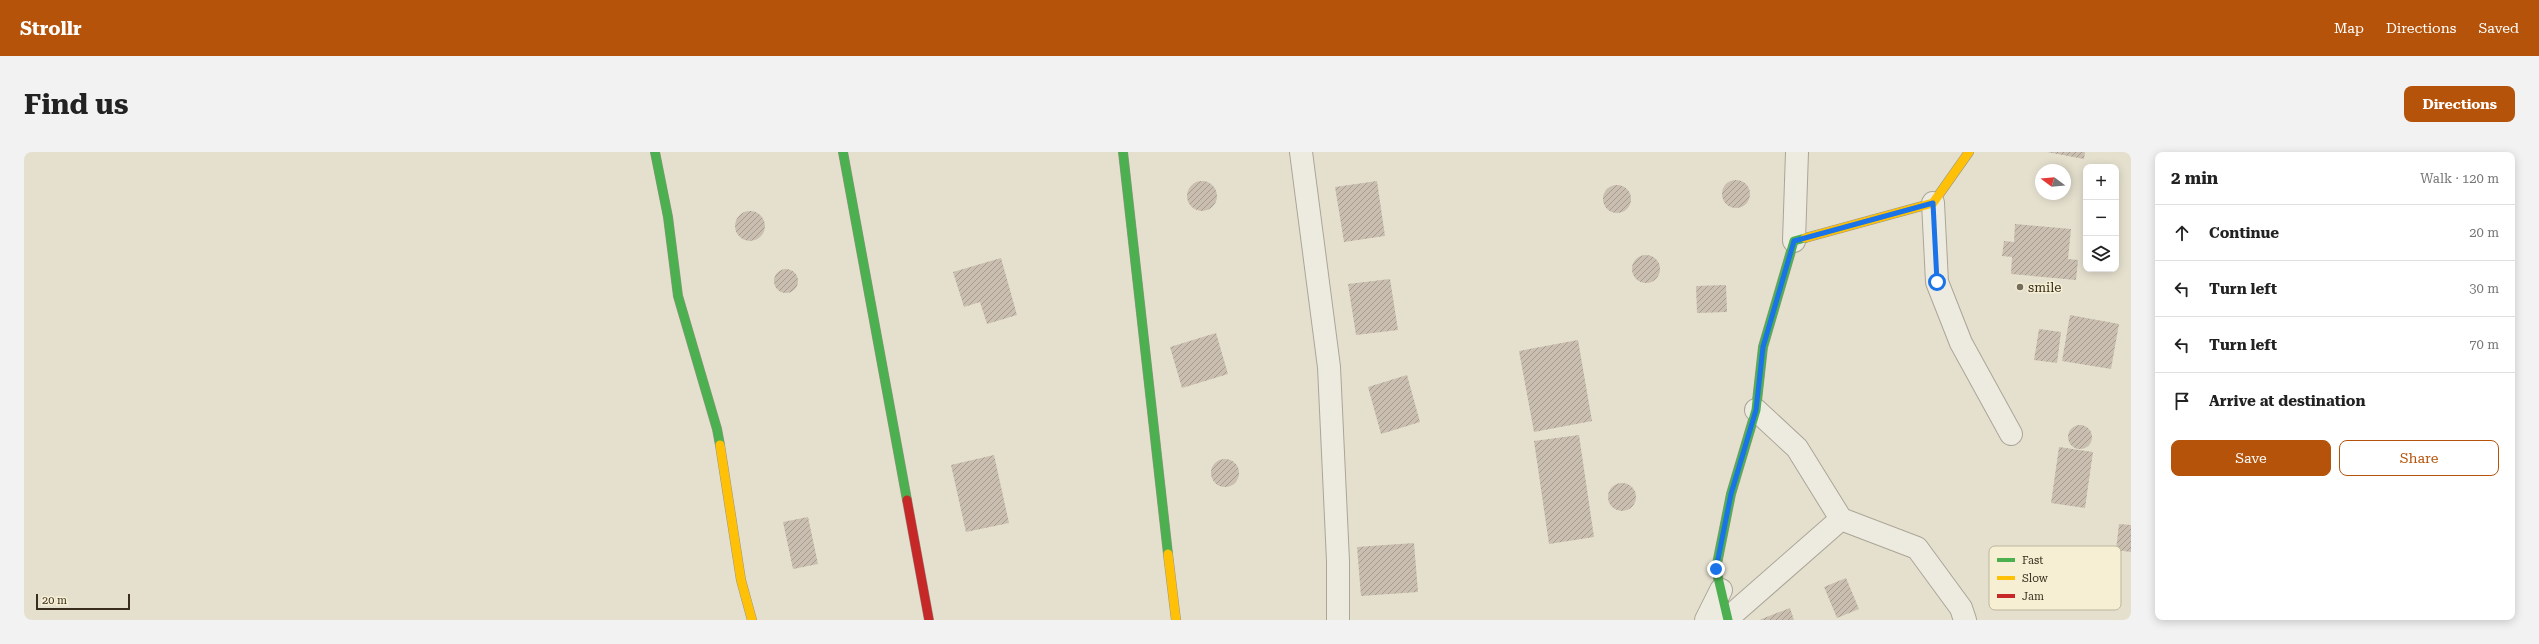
<!DOCTYPE html>
<html lang="en">
<head>
<meta charset="utf-8">
<style>
	:root { --surface:#fff; --page:#f2f2f2; --text:#222; --muted:#767676; --line:#e0e0e0; --accent:#b45309 }
	body { margin:0; font-family:"Roboto Serif",serif; background:var(--page); color:var(--text) }
	.controls { position:absolute; right:12px; top:12px; display:grid; overflow:hidden; border-radius:8px; box-shadow:0 2px 10px #0003 }
	.controls button { width:36px; height:36px; display:grid; place-items:center; padding:0; border:0; border-bottom:1px solid var(--line); background:var(--surface); color:var(--text); font:20px sans-serif }
	.compass { position:absolute; left:2011px; top:12px; width:36px; height:36px; border-radius:50%; background:var(--surface); box-shadow:0 2px 10px #0003; rotate:286deg }
	.scale { position:absolute; left:12px; bottom:10px; width:94px; box-sizing:border-box; padding-left:4px; border:2px solid #392e1e; border-top:0; font-size:11px; line-height:14px; white-space:nowrap; color:#392e1e; -webkit-text-stroke:3px #f6efd4; paint-order:stroke }
	.stop { position:absolute; width:12px; height:12px; margin:-9px; border:3px solid #1a73e8; border-radius:50%; background:#fff }
	.stop.end { background:#1a73e8; border-color:#fff; box-shadow:0 1px 4px #0008 }
	.list { margin:0; padding:0; list-style:none }
	h2 { display:flex; justify-content:space-between; align-items:center; height:52px; margin:0; padding:0 16px; font-size:17px }
	h2 small { font-size:13px; font-weight:400; color:var(--muted) }
	.list li { display:grid; grid-template-columns:26px 1fr auto; gap:12px; align-items:center; box-sizing:border-box; height:56px; padding:0 16px; border-top:1px solid var(--line) }
	.list b { display:block; font-size:15px; white-space:nowrap }
	.list em { font-size:13px; font-style:normal; color:var(--muted) }
	.actions { display:flex; gap:8px; padding:12px 16px }
	.actions a { flex:1; padding:9px 0; border:1px solid var(--accent); border-radius:8px; text-align:center; font-size:14px; color:var(--accent) }
	.actions .main { background:var(--accent); color:#fff }
	.icon { flex:none; width:22px; height:22px; fill:none; stroke:currentColor; stroke-width:2; stroke-linecap:round; stroke-linejoin:round }
	.map { position:relative; flex:none; width:2107px; height:468px; overflow:hidden; border-radius:8px }
	header { display:flex; align-items:center; gap:24px; box-sizing:border-box; height:56px; padding:0 20px; background:var(--accent); color:#fff }
	header strong { font-size:19px }
	nav { display:flex; gap:22px; margin-inline-start:auto; font-size:14px }
	.intro { display:flex; align-items:center; justify-content:space-between; box-sizing:border-box; height:96px; padding:0 24px }
	h1 { margin:0; font-size:28px }
	.button { padding:10px 18px; border-radius:8px; background:var(--accent); color:#fff; font-size:14px; font-weight:700 }
	main { display:flex; gap:24px; padding:0 24px }
	aside { flex:1; background:var(--surface); border-radius:8px; box-shadow:0 2px 10px #0003 }
	.map>svg:first-child { display:block }
	.building { fill:url(#building-hatch) }
	.lines { fill:none; stroke-linecap:round; stroke-linejoin:round }
	.street-casing { stroke:#aaa597; stroke-width:24 }
	.fast-casing { stroke:#9a9486; stroke-width:10 }
	.slow-casing { stroke:#9a9486; stroke-width:10 }
	.jam-casing { stroke:#9a9486; stroke-width:10 }
	.street { stroke:#edeae0; stroke-width:22 }
	.fast { stroke:#4caf50; stroke-width:9 }
	.slow { stroke:#ffc107; stroke-width:9 }
	.jam { stroke:#c62828; stroke-width:9 }
	.route { stroke:#1a73e8; stroke-width:5 }
	.poi-dot { fill:#756c5c; stroke:#f6efd4; stroke-width:1.5 }
	.labels { text-anchor:middle; stroke-width:3; stroke-linejoin:round; paint-order:stroke }
	.poi-label { font-size:13px; fill:#392e1e; stroke:#f6efd4; text-anchor:start }
	.key { fill:#f6efd4; stroke:#bdb59d; stroke-width:1 }
	.key-label { font-size:11px; fill:#392e1e }
</style>
</head>
<body>
<header>
<strong>Strollr</strong>
<nav><a>Map</a><a>Directions</a><a>Saved</a></nav>
</header>
<div class="intro"><h1>Find us</h1><a class="button">Directions</a></div>
<main>
<div class="map">
<svg width="2107" height="468" viewBox="0 0 2107 468">
	<defs>
		<pattern id="building-hatch" width="6" height="6" patternUnits="userSpaceOnUse"><rect width="6" height="6" fill="#c9beaf"/><path d="M-1 1l2-2M0 6l6-6M5 7l2-2" fill="none" stroke="#a49b8e"/></pattern>
	</defs>
	<rect width="100%" height="100%" fill="#e5e0ce"/>
	<path class="building" d="M2023,0H2061L2060,7Z
		M1698 42a14 14 0 1 1 28 0a14 14 0 1 1-28 0Z
		M1163 44a15 15 0 1 1 30 0a15 15 0 1 1-30 0Z
		M1353,29L1361,84L1320,90L1311,35Z
		M1579 47a14 14 0 1 1 28 0a14 14 0 1 1-28 0Z
		M711 74a15 15 0 1 1 30 0a15 15 0 1 1-30 0Z
		M1991,72L2047,77L2044,107L2054,108L2052,128L1987,122L1988,105L1978,104L1980,89L1990,90Z
		M1608 117a14 14 0 1 1 28 0a14 14 0 1 1-28 0Z
		M977,106L993,163L963,172L956,150L940,155L929,120Z
		M750 129a12 12 0 1 1 24 0a12 12 0 1 1-24 0Z
		M1366,127L1374,178L1332,183L1324,132Z
		M1702,133L1703,160L1673,161L1672,134Z
		M2046,163L2095,172L2087,217L2038,209Z
		M2015,177L2037,180L2033,211L2010,208Z
		M1192,181L1204,222L1158,236L1146,195Z
		M1554,188L1568,269L1510,280L1495,199Z
		M1383,223L1396,270L1357,282L1344,235Z
		M2044 285a12 12 0 1 1 24 0a12 12 0 1 1-24 0Z
		M1555,283L1570,385L1525,392L1510,289Z
		M2035,295L2069,300L2061,356L2027,351Z
		M970,303L985,371L942,380L927,313Z
		M1187 321a14 14 0 1 1 28 0a14 14 0 1 1-28 0Z
		M1584 345a14 14 0 1 1 28 0a14 14 0 1 1-28 0Z
		M784,365L794,412L769,417L759,370Z
		M2095,372L2107,373V400L2092,398Z
		M1390,391L1394,440L1337,444L1333,395Z
		M1822,426L1835,457L1813,466L1800,435Z
		M1766,456L1770,468H1735Z"/>
	<g class="lines">
		<g class="street-casing">
			<path id="street" d="M1277,0L1305,215L1314,409V468
				M1909,51L1913,130L1937,191L1987,282
				M1770,89L1773,0
				M1732,258L1773,296L1817,367L1893,396L1937,456L1941,468
				M1704,466L1817,367
				M1682,468L1697,438"/>
		</g>
		<g class="fast-casing">
			<path id="fast" d="M631,0L644,65L654,144L693,277L696,293
				M819,0L883,348
				M1099,0L1144,402
				M1704,468L1692,417L1707,342L1732,258L1739,195L1770,89L1781,86"/>
		</g>
		<g class="slow-casing">
			<path id="slow" d="M1781,86L1909,51L1945,0
				M696,293L717,428L728,468
				M1144,402L1152,468"/>
		</g>
		<g class="jam-casing">
			<path id="jam" d="M883,348L905,468"/>
		</g>
		<use href="#street" class="street"/>
		<use href="#fast" class="fast"/>
		<use href="#slow" class="slow"/>
		<use href="#jam" class="jam"/>
	</g>
	<g class="lines">
		<path class="route" d="M1692,417L1707,342L1732,258L1739,195L1770,89L1909,51L1913,130"/>
	</g>
	<circle class="poi-dot" cx="1996" cy="135" r="4"/>
	<g class="labels">
		<g class="poi-label">
			<text x="2004" y="140">smile</text>
		</g>
	</g>
	<rect x="1965" y="394" width="132" height="64" rx="6" class="key"/>
	<rect x="1973" y="406" width="18" height="4" fill="#4caf50"/>
	<rect x="1973" y="424" width="18" height="4" fill="#ffc107"/>
	<rect x="1973" y="442" width="18" height="4" fill="#c62828"/>
	<g class="key-label">
		<text x="1998" y="412">Fast</text>
		<text x="1998" y="430">Slow</text>
		<text x="1998" y="448">Jam</text>
	</g>
</svg>
<div class="controls">
<button>+</button>
<button>−</button>
<button><svg class="icon" aria-label="layers" viewBox="0 0 24 24"><path d="M12 4l9 5-9 5-9-5zM3 14l9 5 9-5"/></svg></button>
</div>
<svg class="compass" viewBox="-18 -18 36 36"><path d="M0-13l5 13h-10z" fill="#e53935"/><path d="M0 13l5-13h-10z" fill="#767676"/></svg>
<div class="scale">20 m</div>
<div class="stop" style="left:1913px;top:130px"></div>
<div class="stop end" style="left:1692px;top:417px"></div>
</div>
<aside>
<h2>2 min<small>Walk · 120 m</small></h2>
<ul class="list">
<li><svg class="icon" aria-label="ahead" viewBox="0 0 24 24"><path d="M12 20V5M6 11l6-6 6 6"/></svg><div><b>Continue</b></div><em>20 m</em></li>
<li><svg class="icon" aria-label="left" viewBox="0 0 24 24"><path d="M17 20v-9H6M10 6l-5 5 5 5"/></svg><div><b>Turn left</b></div><em>30 m</em></li>
<li><svg class="icon" aria-label="left" viewBox="0 0 24 24"><path d="M17 20v-9H6M10 6l-5 5 5 5"/></svg><div><b>Turn left</b></div><em>70 m</em></li>
<li><svg class="icon" aria-label="arrive" viewBox="0 0 24 24"><path d="M6 21V4h12l-3 4 3 4H6"/></svg><div><b>Arrive at destination</b></div></li>
</ul>
<div class="actions"><a class="main">Save</a><a>Share</a></div>
</aside>
</main>
</body>
</html>
